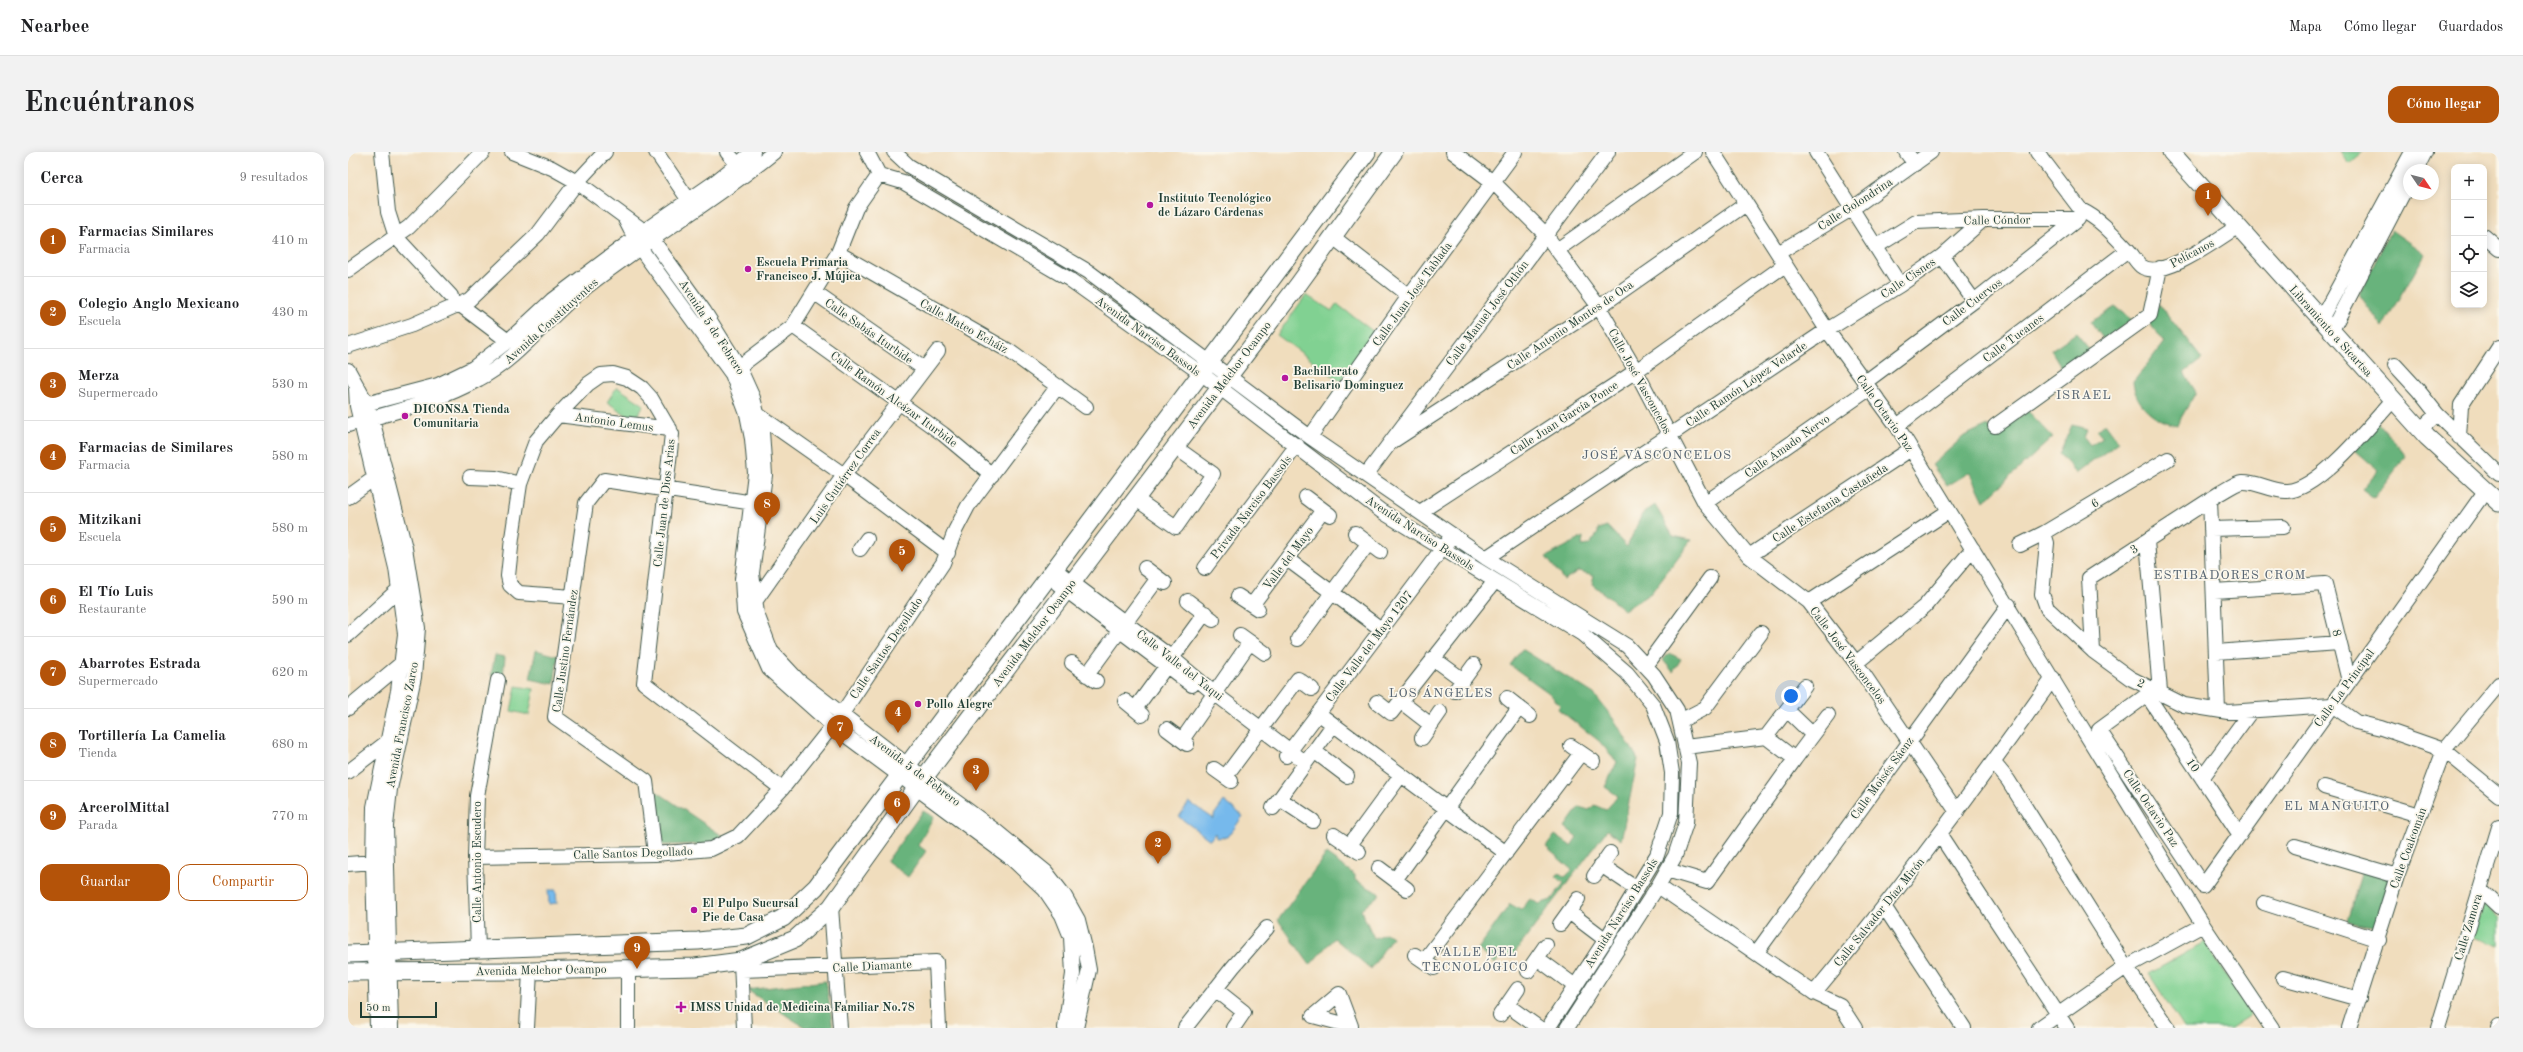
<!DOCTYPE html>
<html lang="es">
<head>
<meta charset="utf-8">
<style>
	:root { --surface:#fff; --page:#f2f2f2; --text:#202124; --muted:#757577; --line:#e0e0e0; --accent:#b45309 }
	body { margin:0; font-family:"Old Standard TT",serif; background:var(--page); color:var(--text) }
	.controls { position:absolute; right:12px; top:12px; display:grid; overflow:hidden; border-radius:8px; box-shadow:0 2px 10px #0003 }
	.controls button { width:36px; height:36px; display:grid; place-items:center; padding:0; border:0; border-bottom:1px solid var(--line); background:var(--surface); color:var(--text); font:20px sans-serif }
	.compass { position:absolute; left:2055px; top:12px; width:36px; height:36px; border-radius:50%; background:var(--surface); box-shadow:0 2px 10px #0003; rotate:125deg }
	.scale { position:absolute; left:12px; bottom:10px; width:77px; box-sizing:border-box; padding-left:4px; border:2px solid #1f3d34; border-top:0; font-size:11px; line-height:14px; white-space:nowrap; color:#1f3d34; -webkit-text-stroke:3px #fbf7ec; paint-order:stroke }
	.you { position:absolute; left:1443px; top:544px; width:14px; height:14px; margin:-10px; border:3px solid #fff; border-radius:50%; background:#1a73e8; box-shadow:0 0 0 6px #1a73e833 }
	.badge { display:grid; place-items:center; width:26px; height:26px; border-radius:50%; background:var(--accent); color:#fff; font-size:13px; font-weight:700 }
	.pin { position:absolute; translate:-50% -33px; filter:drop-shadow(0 1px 2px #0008) }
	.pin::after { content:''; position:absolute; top:21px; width:14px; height:12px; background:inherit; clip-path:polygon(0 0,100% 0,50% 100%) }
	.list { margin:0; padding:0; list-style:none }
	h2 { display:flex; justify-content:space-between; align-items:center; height:52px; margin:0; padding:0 16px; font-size:17px }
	h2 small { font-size:13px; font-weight:400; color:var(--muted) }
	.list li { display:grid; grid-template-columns:26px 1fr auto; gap:12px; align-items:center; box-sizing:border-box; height:72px; padding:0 16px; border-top:1px solid var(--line) }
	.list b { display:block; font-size:15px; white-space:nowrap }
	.list p { margin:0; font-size:13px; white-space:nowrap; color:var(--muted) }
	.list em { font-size:13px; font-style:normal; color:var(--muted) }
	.actions { display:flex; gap:8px; padding:12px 16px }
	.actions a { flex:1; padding:9px 0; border:1px solid var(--accent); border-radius:12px; text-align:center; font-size:14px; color:var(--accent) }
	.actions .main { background:var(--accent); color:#fff }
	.icon { flex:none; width:22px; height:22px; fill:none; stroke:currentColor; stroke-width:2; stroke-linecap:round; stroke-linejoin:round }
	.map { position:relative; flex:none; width:2151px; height:876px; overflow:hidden; border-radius:12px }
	header { display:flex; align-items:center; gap:24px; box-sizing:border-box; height:56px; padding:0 20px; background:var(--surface); border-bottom:1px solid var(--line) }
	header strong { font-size:19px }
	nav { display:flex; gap:22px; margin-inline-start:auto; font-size:14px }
	.intro { display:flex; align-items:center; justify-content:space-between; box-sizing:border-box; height:96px; padding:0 24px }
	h1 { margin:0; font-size:28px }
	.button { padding:10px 18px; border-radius:12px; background:var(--accent); color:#fff; font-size:14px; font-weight:700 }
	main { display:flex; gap:24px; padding:0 24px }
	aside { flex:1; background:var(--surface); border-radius:12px; box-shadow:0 2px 10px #0003 }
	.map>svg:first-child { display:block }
	.green { fill:#81d192; stroke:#508763 }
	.forest { fill:#68b37c; stroke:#447858 }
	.water { fill:#76b9ec; stroke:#4a7b90 }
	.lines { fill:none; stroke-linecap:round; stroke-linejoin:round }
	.minor-casing { stroke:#3e5549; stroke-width:16 }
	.major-casing { stroke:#3e5549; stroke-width:19 }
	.minor { stroke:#fff; stroke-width:14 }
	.major { stroke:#fff; stroke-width:17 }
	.poi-dot { fill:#b5179e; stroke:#fbf7ec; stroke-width:1.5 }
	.labels { text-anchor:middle; stroke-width:3.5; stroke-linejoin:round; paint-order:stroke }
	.poi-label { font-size:12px; font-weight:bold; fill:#1f3d34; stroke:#fbf7ec; text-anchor:start }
	.street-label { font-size:12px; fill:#1f3d34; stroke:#fbf7ec }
	.neighbourhood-label { font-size:13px; letter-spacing:1px; fill:#586673; stroke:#fbf7ec }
</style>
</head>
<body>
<header>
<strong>Nearbee</strong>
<nav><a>Mapa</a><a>Cómo llegar</a><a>Guardados</a></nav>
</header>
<div class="intro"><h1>Encuéntranos</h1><a class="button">Cómo llegar</a></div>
<main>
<aside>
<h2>Cerca<small>9 resultados</small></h2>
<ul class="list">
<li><span class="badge">1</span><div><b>Farmacias Similares</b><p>Farmacia</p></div><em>410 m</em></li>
<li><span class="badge">2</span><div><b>Colegio Anglo Mexicano</b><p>Escuela</p></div><em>430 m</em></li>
<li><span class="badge">3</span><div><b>Merza</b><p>Supermercado</p></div><em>530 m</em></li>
<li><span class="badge">4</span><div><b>Farmacias de Similares</b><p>Farmacia</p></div><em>580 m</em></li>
<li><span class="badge">5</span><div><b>Mitzikani</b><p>Escuela</p></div><em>580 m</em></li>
<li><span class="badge">6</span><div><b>El Tío Luis</b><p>Restaurante</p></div><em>590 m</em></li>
<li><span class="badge">7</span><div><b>Abarrotes Estrada</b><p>Supermercado</p></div><em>620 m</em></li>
<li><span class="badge">8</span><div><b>Tortillería La Camelia</b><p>Tienda</p></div><em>680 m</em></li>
<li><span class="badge">9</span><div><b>ArcerolMittal</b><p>Parada</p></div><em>770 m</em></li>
</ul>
<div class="actions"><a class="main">Guardar</a><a>Compartir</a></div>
</aside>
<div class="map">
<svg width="2151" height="876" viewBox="0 0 2151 876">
	<rect width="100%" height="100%" fill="#fbf7ec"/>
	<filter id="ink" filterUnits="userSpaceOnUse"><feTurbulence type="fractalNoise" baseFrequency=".025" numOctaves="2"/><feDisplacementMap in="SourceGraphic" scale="8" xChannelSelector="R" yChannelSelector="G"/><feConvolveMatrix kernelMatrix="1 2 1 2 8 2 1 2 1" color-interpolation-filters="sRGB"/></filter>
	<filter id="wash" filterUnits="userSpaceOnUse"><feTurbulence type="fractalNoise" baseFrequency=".012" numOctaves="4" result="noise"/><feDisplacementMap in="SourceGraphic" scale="16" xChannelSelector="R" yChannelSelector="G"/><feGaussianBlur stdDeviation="0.9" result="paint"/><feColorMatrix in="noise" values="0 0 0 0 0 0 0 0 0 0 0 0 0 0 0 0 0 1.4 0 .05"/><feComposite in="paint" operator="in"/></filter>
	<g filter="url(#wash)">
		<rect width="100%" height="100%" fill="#f0ddbd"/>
		<path class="green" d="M1992,0H2015L2002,11Z
			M958,143L984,159L989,152L1026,180L992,229L929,183Z
			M269,235L296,253L286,268L259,250Z
			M168,534L186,537L181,563L163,559Z
			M2136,753L2151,766V794L2125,785Z
			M1857,790L1903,863L1883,876H1836L1801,822Z"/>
		<path class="forest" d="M2043,78L2077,102L2035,176L2011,142Z
			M1811,152L1854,207L1836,221L1848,240L1829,273C1807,269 1787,253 1785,230C1797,216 1805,204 1816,190L1801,171Z
			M1767,155L1784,168L1756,188L1743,170Z
			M1728,181L1743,199L1715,218L1703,198Z
			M1680,259L1705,285L1636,349L1622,320L1599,334L1584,313L1616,284L1640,273L1646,281Z
			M2030,270L2058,304L2026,346L2014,337L2030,318L2007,298Z
			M1757,271L1771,290L1729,321L1711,302L1724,273L1739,277L1736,285L1742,293L1755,285L1749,278Z
			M1307,353L1325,384L1343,388L1303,441L1276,458L1244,432L1246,423L1230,419L1216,428L1198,405L1235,385L1234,394L1241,393L1250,381V377L1259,374L1279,395L1294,362Z
			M1174,497L1246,542L1267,569L1290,607L1273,688L1259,678L1163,806L1156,801L1147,812L1130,797L1162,752L1173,758L1182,747L1191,752L1203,748L1216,731L1208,724L1211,721L1217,725L1224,718L1198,695L1207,683L1223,694L1229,685L1217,675L1231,655L1241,658L1246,653L1258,658L1270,644L1257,635L1269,610L1251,589L1210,557L1212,553L1201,541L1162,513Z
			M188,498L210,504L206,532L182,527Z
			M1321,501L1333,507L1325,520L1315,508Z
			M147,503L157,505L155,525L143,523Z
			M308,639L376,685L357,692L313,693Z
			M575,659L586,665L570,693L578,699L560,725L539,709Z
			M978,702L1007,723V728L1032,742L1013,758L1026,786L1038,781L1044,785L1023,817L986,786L962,813L930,768Z
			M2014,719L2046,727L2029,775L1999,769Z
			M478,829L485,876H458L399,838Z"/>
		<path class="water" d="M876,649L895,664L880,685L868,686L867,681L862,688L831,665L841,650L866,667V663Z
			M200,738H208L209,751L201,752Z"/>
	</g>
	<g filter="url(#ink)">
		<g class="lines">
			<g class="minor-casing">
				<path id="minor" d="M34,0L40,60L48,85L103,144
					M164,0L204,16L229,30L296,79L304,87L356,159L391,215L405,246L414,279L417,323L404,421L409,462L423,499L450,528L576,626L649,680L698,720L716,743L730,768L737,796L741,818L728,876
					M308,0L340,47
					M379,0L390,13
					M519,0L531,23L555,30L721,127L854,222L1033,359L1234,482L1279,521L1305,553L1319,589L1324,621L1323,661L1309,703L1260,784L1200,876
					M546,0L561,14L741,120L962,285L1138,406L1279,494L1306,523L1329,558L1341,611L1338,671L1327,704L1310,734L1219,876
					M1105,0L1146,31L1197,82L1209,98L1251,155L1288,219L1357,351L1401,404L1461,450L1508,511L1609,660
					M1365,0L1479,178L1549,274L1855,773L1924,876
					M1468,0L1552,133
					M1558,0L1567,12
					M1689,0L1733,58
					M2068,18L2077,0
					M277,67L292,96L384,222L399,262L404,287L407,321L394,427L396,460L421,517L485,574L664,707L697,738L714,763L723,785L725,822L717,876
					M1730,67L1733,58C1752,67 1765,82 1779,97C1784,102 1788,110 1793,114C1813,130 1871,86 1889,75
					M2136,84L2151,97
					M985,85L1061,144
					M1529,94L1568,70L1636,67H1730
					M1209,98L1347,0
					M490,101L661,199L738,255
					M1430,101L1505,56L1583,0
					M1594,104L1626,149
					M0,118L61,75L135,0
					M467,141L575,216
					M111,152L160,189
					M1973,167L2064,0
					M445,174L595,282L644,323
					M1983,180L2061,30
					M0,194L64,173L121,148L190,82L229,30L257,0
					M2047,213L2070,238L2089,262L2151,322
					M391,215L445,174L490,101L508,56L531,23
					M0,218L19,252L24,267L57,396L70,476L66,525L42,637L38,674L43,876
					M1516,231L1626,149L1730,67
					M8,237L9,254L48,416L57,482L50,539L26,655L25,710L29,876
					M10,254L90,233L125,216L160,189L204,148L296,79L367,30L405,0
					M409,262L496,323L600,401
					M210,263L322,277
					M0,273C45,260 90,250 131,227C171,206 197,168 232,140C294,90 364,51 426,0
					M1549,274L1780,98
					M1647,274L1802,163L1812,116
					M2072,278L2089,262
					M962,285L1061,144L1167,0
					M2111,285L2113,253L2151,195
					M1042,291L1251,155L1398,52
					M1018,323L1260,0
					M122,325L148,326L172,332
					M0,345L25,327
					M958,345L982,363
					M788,347L828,375L865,322L827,295
					M1862,347L1870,558
					M1357,351L1521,237
					M1072,360L1288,219L1437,113
					M1863,377L1935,375
					M1007,381L1032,400
					M1696,381L1699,391L1694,442L1699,456L1745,499L1782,526L1836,553L1880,560L1984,553L2008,570L2033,576L2096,598L2151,643
					M1799,389L1812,539L1799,543L1751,578L1855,734L2138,338
					M1672,393L1696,381L1820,307
					M512,397L519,387
					M1401,404L1563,297
					M1138,406L1479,178L1552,133L1594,104L1636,67
					M939,407L1033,477
					M797,416L817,431
					M857,416L949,293
					M706,417L824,506L866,541L957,610
					M710,432L844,533
					M1866,439L1977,432L2001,529
					M890,444L910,457
					M225,445L171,441L162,433L160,424L164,386L172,332L188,289L210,263L240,232L253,223L265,222L279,226L294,236L303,246L324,282L296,531L434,637
					M840,449L865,468
					M1461,450L1601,359
					M406,451L496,323L590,199
					M904,453L975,358
					M0,483L51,437
					M892,483L917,501
					M950,487L1020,392
					M1745,499L1741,426L1872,341C1878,338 1887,331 1894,330C1909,329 1925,340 1939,339C1972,337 2023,272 2045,248
					M1868,500L1991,491
					M1085,506L1115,528
					M724,511L748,529
					M1508,511L1577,454L1625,397
					M1298,514L1362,426
					M739,523L810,426
					M1107,539L1126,513
					M1799,543L1892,683
					M1159,546L1182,564
					M777,549L794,563
					M1052,549L1083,573
					M1029,550L1043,561L1147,429
					M0,556L54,511
					M787,557L857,461
					M1439,558L1465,583
					M970,561L1158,701
					M1332,569L1357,556L1413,481
					M819,577L839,592
					M1418,585L1457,534
					M1074,586L1092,560
					M834,588L902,490
					M1223,594L1245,609
					M966,599L999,624
					M938,604L1100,389
					M1447,607L1480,563
					M1646,611L1660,628L1778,815L1820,876
					M866,617L883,629
					M0,620L39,590
					M877,625L950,527L964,537
					M1854,626L1903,559
					M1976,635L2071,663
					M932,647L965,669
					M925,656L985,573
					M986,683L1011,700
					M1592,683L1719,876
					M1001,694L1053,623
					M1947,694L2049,724
					M307,702L298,629L207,565L238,351L256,328L412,352
					M127,705L307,702L363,697L390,684L434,637L493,563L595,411L607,379L620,354L710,234
					M0,712L25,710
					M1253,713L1289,737
					M1031,716L1059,737
					M1319,718L1359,730L1447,607L1418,585L1337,595
					M1246,724L1262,701
					M1047,728L1171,556
					M1310,734L1466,841L1492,853L1507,876
					M2132,737L2151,755
					M1916,751L2031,788
					M483,755L492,876
					M1537,756L1616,876
					M1221,760L1258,788
					M1212,772L1230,747
					M130,798L127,705L129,644L150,528
					M1409,800L1661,453
					M1067,803L1086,816
					M1189,806L1227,834
					M1076,809L1233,601
					M393,810L396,876
					M280,817V876
					M394,818L588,810L591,876
					M1180,819L1198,793
					M1935,826L2011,847
					M867,837L896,860L885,876
					M1466,841C1551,739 1629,634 1705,526
					M1159,853L1191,876
					M1152,863L1170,837
					M1003,874L965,864L991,842L1003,874V876
					M179,876L182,819
					M837,876L885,815L919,776
					M1691,876L1778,815L1855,773
					M2001,876L2049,724L2096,598L2151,532
					M2090,876L2151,675
					M2150,876L2151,874"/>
			</g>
			<g class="major-casing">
				<path id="major" d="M1823,0L2079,285L2151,351
					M0,802L350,789L399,784L435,766L468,735L1019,0
					M0,820L182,819L347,815L393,809L447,787L483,755L569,635L950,133L1046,0"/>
			</g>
			<use href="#minor" class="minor"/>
			<use href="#major" class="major"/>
		</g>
	</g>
	<g class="poi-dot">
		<circle cx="802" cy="53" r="4"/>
		<circle cx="400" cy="117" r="4"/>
		<circle cx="937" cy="226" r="4"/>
		<circle cx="57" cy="264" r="4"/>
		<circle cx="570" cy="552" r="4"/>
		<circle cx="346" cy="758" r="4"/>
		<path d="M331 849h4v4h4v4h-4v4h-4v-4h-4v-4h4z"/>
	</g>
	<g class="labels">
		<g class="poi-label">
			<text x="810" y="50">Instituto Tecnológico<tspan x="810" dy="14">de Lázaro Cárdenas</tspan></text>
			<text x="408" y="114">Escuela Primaria<tspan x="408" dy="14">Francisco J. Mújica</tspan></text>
			<text x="945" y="223">Bachillerato<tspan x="945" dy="14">Belisario Dominguez</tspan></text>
			<text x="65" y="261">DICONSA Tienda<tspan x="65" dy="14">Comunitaria</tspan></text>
			<text x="578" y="556">Pollo Alegre</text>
			<text x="354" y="755">El Pulpo Sucursal<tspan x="354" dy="14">Pie de Casa</tspan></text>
			<text x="342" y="859">IMSS Unidad de Medicina Familiar No.78</text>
		</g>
		<g class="street-label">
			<text transform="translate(1507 52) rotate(-33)" y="4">Calle Golondrina</text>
			<text transform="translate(1649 68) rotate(-1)" y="4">Calle Cóndor</text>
			<text transform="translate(1844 101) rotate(-28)" y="4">Pelícanos</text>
			<text transform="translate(1560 126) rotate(-34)" y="4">Calle Cisnes</text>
			<text transform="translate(1064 142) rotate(-54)" y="4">Calle Juan José Tablada</text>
			<text transform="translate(1624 150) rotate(-37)" y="4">Calle Cuervos</text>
			<text transform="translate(1139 161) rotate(-53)" y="4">Calle Manuel José Othón</text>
			<text transform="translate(203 169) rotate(-42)" y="4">Avenida Constituyentes</text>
			<text transform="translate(1222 173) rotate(-34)" y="4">Calle Antonio Montes de Oca</text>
			<text transform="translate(616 174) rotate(29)" y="4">Calle Mateo Echáiz</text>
			<text transform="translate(364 175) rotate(57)" y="4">Avenida 5 de Febrero</text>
			<text transform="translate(521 179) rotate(35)" y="4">Calle Sabás Iturbide</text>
			<text transform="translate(1983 179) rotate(48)" y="4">Libramiento a Sicartsa</text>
			<text transform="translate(800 184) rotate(36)" y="4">Avenida Narciso Bassols</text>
			<text transform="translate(1665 186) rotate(-37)" y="4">Calle Tucanes</text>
			<text transform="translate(881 223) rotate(-53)" y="4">Avenida Melchor Ocampo</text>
			<text transform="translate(1292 229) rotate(61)" y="4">Calle José Vasconcelos</text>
			<text transform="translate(1398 232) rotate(-34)" y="4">Calle Ramón López Velarde</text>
			<text transform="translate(546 247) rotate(36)" y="4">Calle Ramón Alcázar Iturbide</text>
			<text transform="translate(1537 261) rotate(55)" y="4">Calle Octavio Paz</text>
			<text transform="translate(1216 266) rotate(-33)" y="4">Calle Juan García Ponce</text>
			<text transform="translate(266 270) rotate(8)" y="4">Antonio Lemus</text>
			<text transform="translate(1439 294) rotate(-35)" y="4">Calle Amado Nervo</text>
			<text transform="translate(497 324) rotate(-55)" y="4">Luis Gutiérrez Correa</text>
			<text transform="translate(316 351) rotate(-84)" y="4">Calle Juan de Dios Arias</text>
			<text transform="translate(1482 351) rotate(-33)" y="4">Calle Estefania Castañeda</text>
			<text transform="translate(1747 351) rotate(-31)" y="4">6</text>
			<text transform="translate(903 355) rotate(-53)" y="4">Privada Narciso Bassols</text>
			<text transform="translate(1072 381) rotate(33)" y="4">Avenida Narciso Bassols</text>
			<text transform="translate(1786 397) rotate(-33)" y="4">3</text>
			<text transform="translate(940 406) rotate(-53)" y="4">Valle del Mayo</text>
			<text transform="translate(686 481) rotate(-53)" y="4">Avenida Melchor Ocampo</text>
			<text transform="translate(1989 481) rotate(76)" y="4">8</text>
			<text transform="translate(1021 494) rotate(-53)" y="4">Calle Valle del Mayo 1207</text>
			<text transform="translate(538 496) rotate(-56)" y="4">Calle Santos Degollado</text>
			<text transform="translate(217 499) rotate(-82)" y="4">Calle Justino Fernández</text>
			<text transform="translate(1500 503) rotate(53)" y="4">Calle José Vasconcelos</text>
			<text transform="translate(832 513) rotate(38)" y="4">Calle Valle del Yaqui</text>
			<text transform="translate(1793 531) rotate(25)" y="4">2</text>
			<text transform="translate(1996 536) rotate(-54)" y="4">Calle La Principal</text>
			<text transform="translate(54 573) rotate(-79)" y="4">Avenida Francisco Zarco</text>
			<text transform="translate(1845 613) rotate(56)" y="4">10</text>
			<text transform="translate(567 618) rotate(37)" y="4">Avenida 5 de Febrero</text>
			<text transform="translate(1534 626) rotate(-54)" y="4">Calle Moisés Sáenz</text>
			<text transform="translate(1803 656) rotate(56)" y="4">Calle Octavio Paz</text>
			<text transform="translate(2060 696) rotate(-70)" y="4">Calle Coalcomán</text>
			<text transform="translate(285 701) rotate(-2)" y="4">Calle Santos Degollado</text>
			<text transform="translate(129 710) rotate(-90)" y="4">Calle Antonio Escudero</text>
			<text transform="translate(1531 760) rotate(-51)" y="4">Calle Salvador Díaz Mirón</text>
			<text transform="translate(1273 761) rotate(-58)" y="4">Avenida Narciso Bassols</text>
			<text transform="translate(2120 775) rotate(-73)" y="4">Calle Zamora</text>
			<text transform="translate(524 814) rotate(-3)" y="4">Calle Diamante</text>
			<text transform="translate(193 818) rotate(-1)" y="4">Avenida Melchor Ocampo</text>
		</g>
		<g class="neighbourhood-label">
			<text x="1736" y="247">ISRAEL</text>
			<text x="1309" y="307">JOSÉ VASCONCELOS</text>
			<text x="1882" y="427">ESTIBADORES CROM</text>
			<text x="1093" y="545">LOS ÁNGELES</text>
			<text x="1989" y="658">EL MANGUITO</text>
			<text x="1127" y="804">VALLE DEL<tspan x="1127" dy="15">TECNOLÓGICO</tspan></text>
		</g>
	</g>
</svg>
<div class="controls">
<button>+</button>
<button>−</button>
<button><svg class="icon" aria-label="locate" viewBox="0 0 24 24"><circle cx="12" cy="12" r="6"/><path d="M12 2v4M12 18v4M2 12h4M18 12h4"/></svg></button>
<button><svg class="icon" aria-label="layers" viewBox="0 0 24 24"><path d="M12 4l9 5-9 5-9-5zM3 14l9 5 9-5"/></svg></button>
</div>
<svg class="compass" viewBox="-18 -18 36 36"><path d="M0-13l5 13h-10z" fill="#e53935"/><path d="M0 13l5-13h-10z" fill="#757577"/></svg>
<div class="scale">50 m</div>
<div class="you"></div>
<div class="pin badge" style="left:1860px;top:64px">1</div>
<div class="pin badge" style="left:810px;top:712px">2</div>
<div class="pin badge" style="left:628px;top:639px">3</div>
<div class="pin badge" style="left:550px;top:581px">4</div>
<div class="pin badge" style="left:554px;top:420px">5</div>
<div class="pin badge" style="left:549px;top:672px">6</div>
<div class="pin badge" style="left:492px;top:596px">7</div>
<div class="pin badge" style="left:419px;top:373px">8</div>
<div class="pin badge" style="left:289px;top:817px">9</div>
</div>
</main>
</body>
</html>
